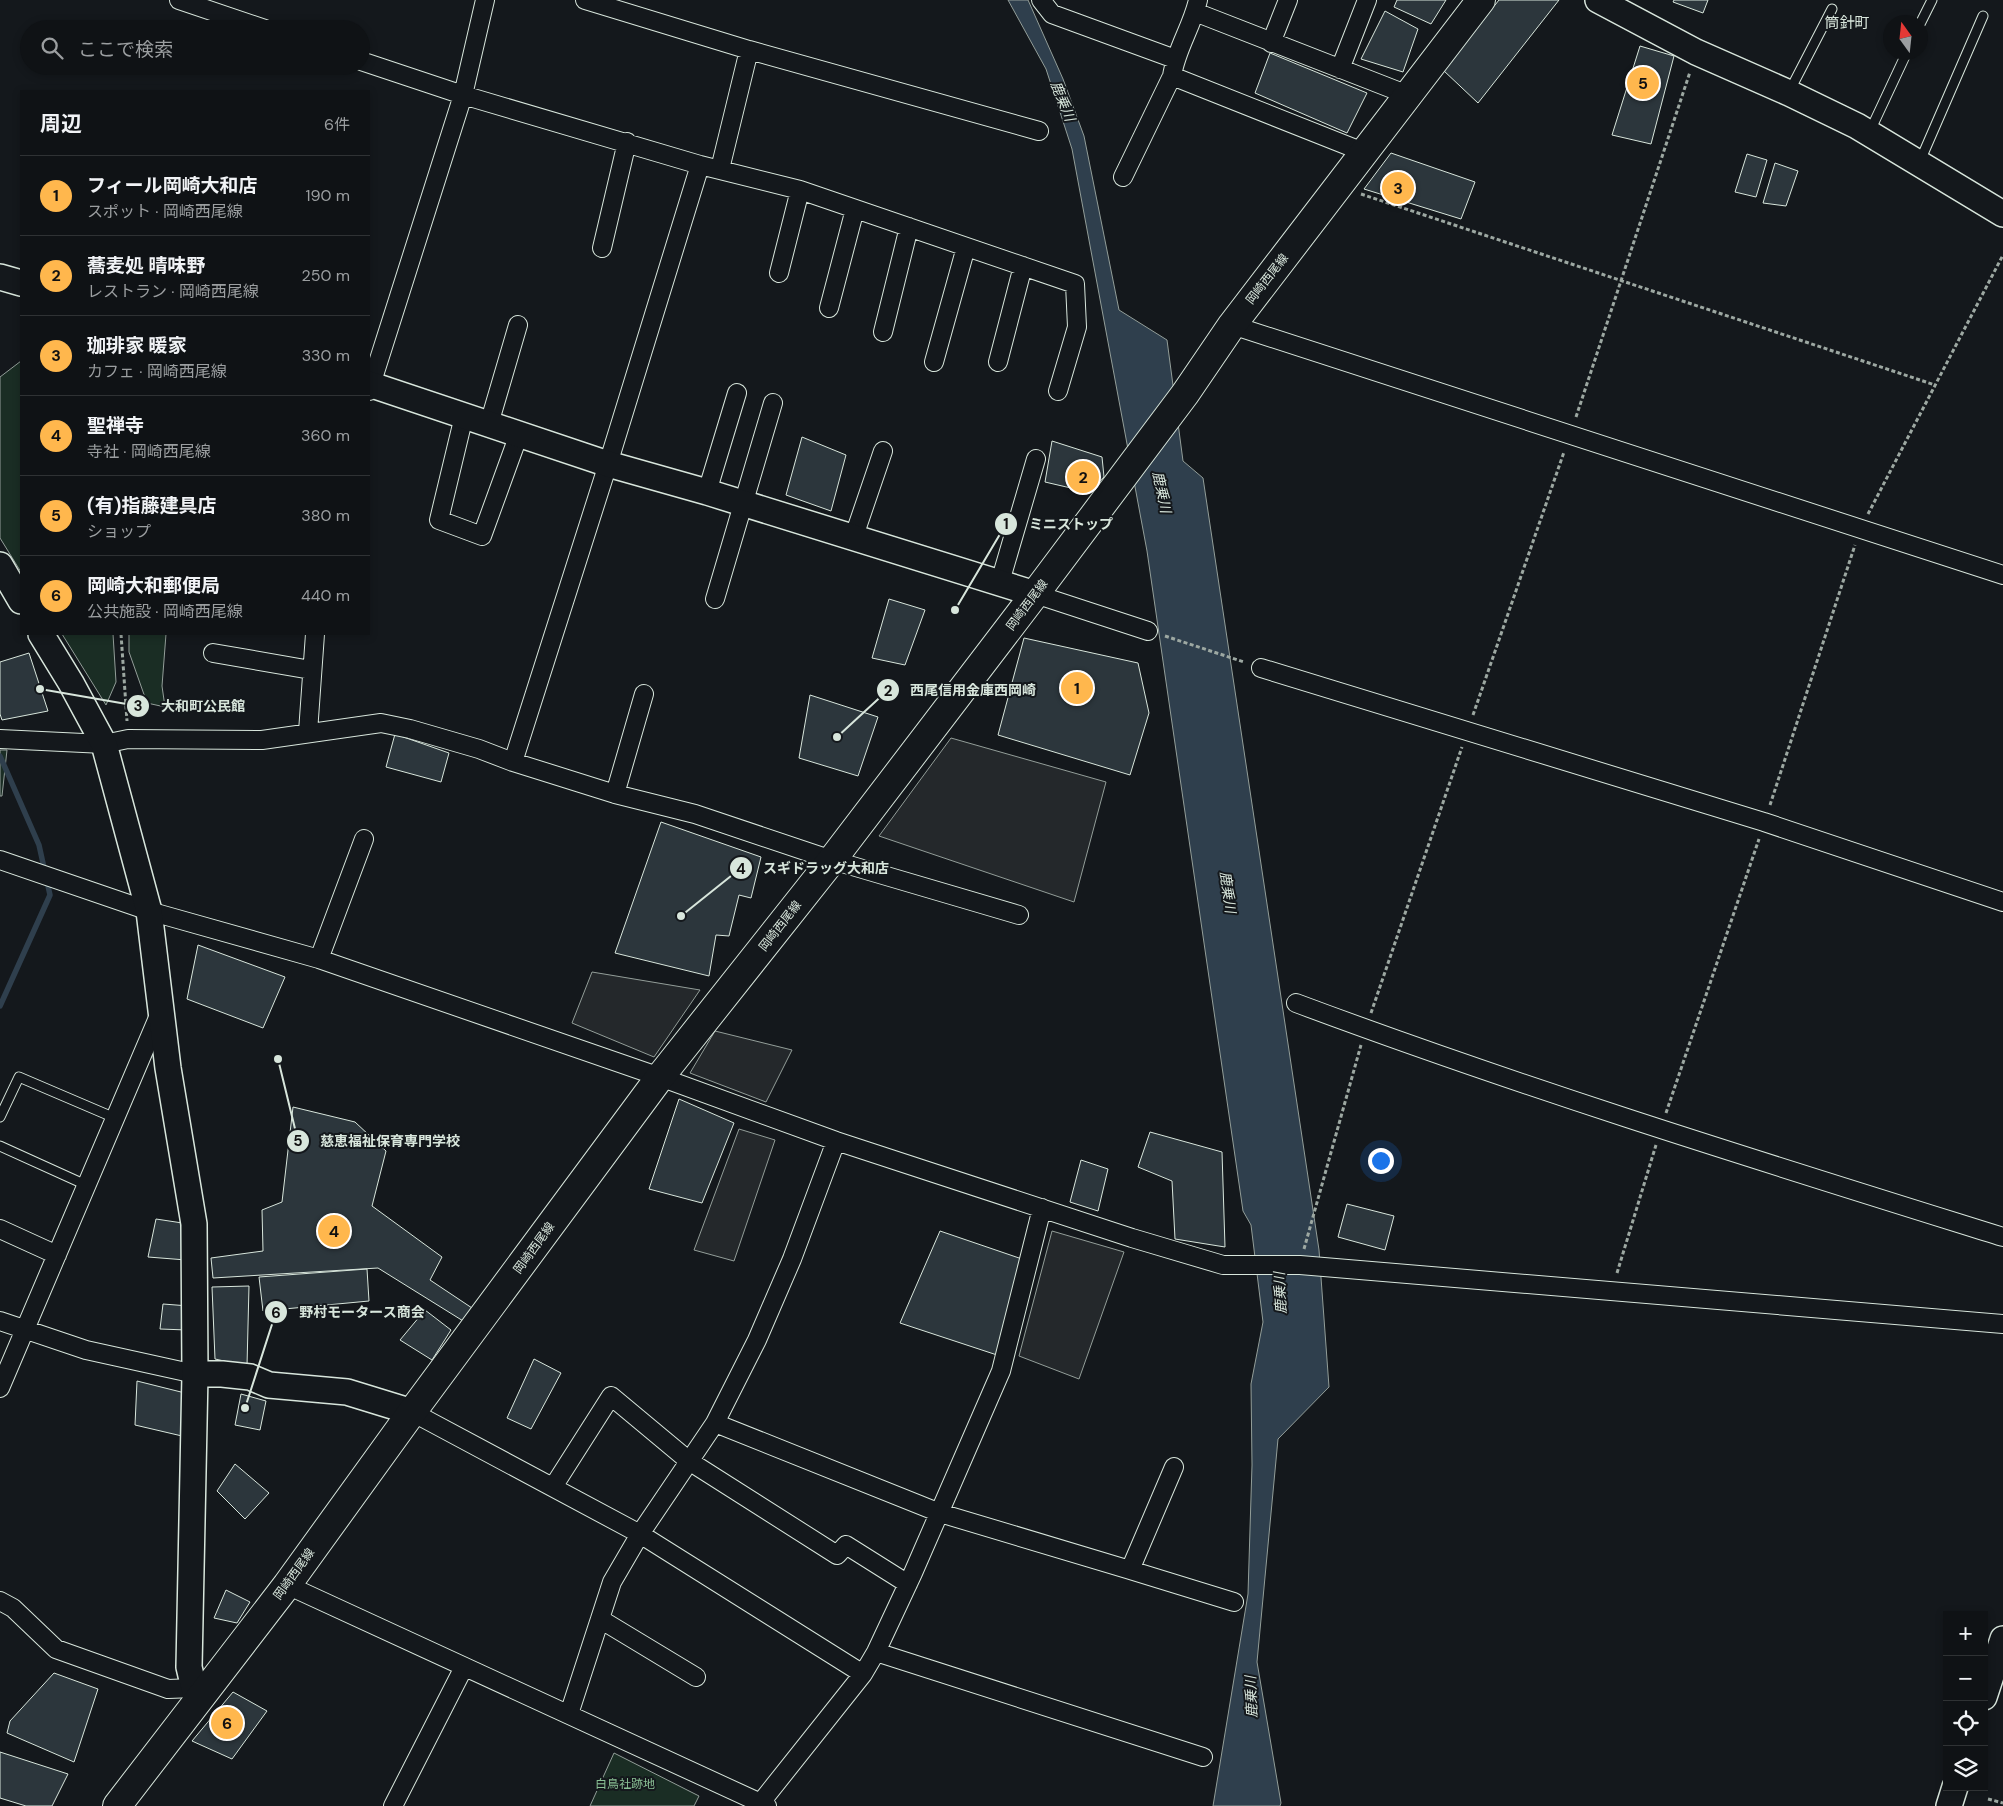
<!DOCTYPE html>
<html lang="ja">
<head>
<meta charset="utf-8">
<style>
	:root { --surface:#0f1215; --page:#1d2022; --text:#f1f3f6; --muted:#9b9ea0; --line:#2f3234; --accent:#ffb74d }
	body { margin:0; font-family:"DM Sans","Noto Sans JP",sans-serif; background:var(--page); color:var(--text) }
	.controls { position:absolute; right:15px; bottom:15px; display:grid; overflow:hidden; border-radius:0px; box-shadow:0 2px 8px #0003 }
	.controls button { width:45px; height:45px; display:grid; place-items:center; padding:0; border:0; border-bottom:1px solid var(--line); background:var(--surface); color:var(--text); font:25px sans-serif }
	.compass { position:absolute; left:1883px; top:15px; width:45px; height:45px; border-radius:50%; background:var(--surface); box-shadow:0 2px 8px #0003; rotate:345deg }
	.you { position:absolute; left:1380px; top:1160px; width:18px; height:18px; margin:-12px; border:4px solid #fff; border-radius:50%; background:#1a73e8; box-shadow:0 0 0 8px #1a73e833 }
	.badge { display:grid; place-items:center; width:32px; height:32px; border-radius:50%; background:var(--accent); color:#111; font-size:16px; font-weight:700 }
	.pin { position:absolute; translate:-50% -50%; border:2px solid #fff; box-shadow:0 1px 5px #0006 }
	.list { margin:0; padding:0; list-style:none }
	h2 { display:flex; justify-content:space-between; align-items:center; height:65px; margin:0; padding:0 20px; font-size:21px }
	h2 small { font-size:16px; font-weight:400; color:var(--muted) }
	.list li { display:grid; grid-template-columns:32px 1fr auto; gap:15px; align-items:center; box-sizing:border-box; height:80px; padding:0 20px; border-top:1px solid var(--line) }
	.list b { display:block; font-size:19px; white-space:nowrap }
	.list p { margin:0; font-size:16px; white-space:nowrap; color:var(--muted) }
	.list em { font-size:16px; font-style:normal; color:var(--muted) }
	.icon { flex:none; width:28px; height:28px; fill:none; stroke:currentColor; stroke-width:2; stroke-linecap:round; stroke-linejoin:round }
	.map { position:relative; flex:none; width:2003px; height:1806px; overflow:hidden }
	.search { position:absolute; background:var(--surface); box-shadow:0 2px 8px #0003; left:20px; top:20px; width:350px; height:55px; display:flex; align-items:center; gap:12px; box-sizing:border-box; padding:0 18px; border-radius:28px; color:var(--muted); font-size:19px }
	.panel { position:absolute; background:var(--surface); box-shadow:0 2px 8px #0003; left:20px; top:90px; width:350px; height:545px; border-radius:0px }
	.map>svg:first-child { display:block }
	.green { fill:#1a2d24; stroke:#939e99 }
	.parking { fill:#24282b; stroke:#939e99 }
	.water { fill:#2f3f4d; stroke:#939e99 }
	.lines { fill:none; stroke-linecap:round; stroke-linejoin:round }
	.stream { stroke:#2f3f4d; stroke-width:5.5 }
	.building { fill:#2c363c; stroke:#d8e6dc }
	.lane-casing { stroke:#d8e6dc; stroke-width:11 }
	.street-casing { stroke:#d8e6dc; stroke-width:20 }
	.secondary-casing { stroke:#d8e6dc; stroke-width:28 }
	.primary-casing { stroke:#d8e6dc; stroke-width:30 }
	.path { stroke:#9da8a2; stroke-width:3; stroke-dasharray:4 2.5; stroke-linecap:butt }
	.lane { stroke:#14181c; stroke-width:9 }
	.street { stroke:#14181c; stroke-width:18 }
	.secondary { stroke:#14181c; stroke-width:25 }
	.primary { stroke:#14181c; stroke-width:28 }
	.labels { text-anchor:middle; stroke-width:4; stroke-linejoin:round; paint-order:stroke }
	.street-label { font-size:12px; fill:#d8e6dc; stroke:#14181c }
	.park-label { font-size:12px; fill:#8ac095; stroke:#14181c }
	.water-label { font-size:14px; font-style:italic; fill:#d8e6dc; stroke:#14181c }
	.quarter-label { font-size:15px; fill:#d8e6dc; stroke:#14181c }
	.leader { fill:none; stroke:#d8e6dc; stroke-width:2 }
	.callout-dot { fill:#d8e6dc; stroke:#14181c; stroke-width:2 }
	.mark-label { font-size:15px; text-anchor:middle; font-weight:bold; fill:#111 }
	.callout-label { font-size:14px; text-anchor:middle; font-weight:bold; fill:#d8e6dc; stroke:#14181c; stroke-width:4; stroke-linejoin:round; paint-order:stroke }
</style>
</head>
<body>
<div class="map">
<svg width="2003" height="1806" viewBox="0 0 2003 1806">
	<rect width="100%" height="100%" fill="#14181c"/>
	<path class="green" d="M21,361V572L0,538V377Z
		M62,634H113L116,682L106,705Z
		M129,634H166L162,686L165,707L147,703L129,652Z
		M0,750H7L2,796H0Z
		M614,1753L699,1796L694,1806H590Z"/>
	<path class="parking" d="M951,738L1106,782L1074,902L879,836Z
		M592,972L700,990L654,1057L572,1023Z
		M715,1031L792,1050L766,1102L690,1073Z
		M739,1129L775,1140L734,1261L694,1250Z
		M1052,1231L1124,1252L1079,1379L1019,1356Z"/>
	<path class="water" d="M1008,0H1028L1063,79L1084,136L1119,310L1167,340L1183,461L1203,478L1319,1250L1329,1387L1278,1439L1257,1662L1281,1803L1280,1806H1213L1248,1594L1252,1465L1251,1384L1263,1322L1251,1225L1243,1211L1147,551L1072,149L1046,69Z"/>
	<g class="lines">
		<path class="stream" d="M0,756L39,845L50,895L0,1006"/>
	</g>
	<path class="building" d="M1397,0H1446L1431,24L1394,7Z
		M1499,0H1559L1478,103L1443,70Z
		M1674,0H1708L1703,13L1673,2Z
		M1385,11L1418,29L1403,72L1361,59Z
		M1640,46L1674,56L1651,144L1612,135Z
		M1270,53L1367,93L1347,133L1255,93Z
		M1391,153L1475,182L1461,219L1364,189Z
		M1747,154L1767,160L1756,197L1735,192Z
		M1775,163L1798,171L1786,206L1763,203Z
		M802,437L846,455L831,511L786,495Z
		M1052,441L1102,457L1104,477L1088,492L1045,482Z
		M889,599L925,610L905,665L872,658Z
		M1024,638L1138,663L1149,713L1130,775L998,735Z
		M29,653L48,711L2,720L0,714V662Z
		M810,695L878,717L858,776L799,758Z
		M395,734L449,753L441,782L386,767Z
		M661,822L761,857L751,898L739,895L729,936L716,935L709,976L615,953Z
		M198,945L285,977L263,1028L187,999Z
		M679,1099L734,1123L702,1203L649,1189Z
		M293,1107L355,1122L386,1151L372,1206L442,1257L430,1280L478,1312L468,1324L378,1268L213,1278L211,1258L263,1251L262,1210L282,1202Z
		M1150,1132L1222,1152L1225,1247L1175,1239L1172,1181L1138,1167Z
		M1081,1160L1108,1169L1098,1211L1070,1202Z
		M1347,1204L1394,1216L1385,1250L1338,1237Z
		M156,1219L189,1224L186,1260L148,1257Z
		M940,1231L1022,1259L997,1355L900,1323Z
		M367,1269L369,1301L263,1311L259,1277Z
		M249,1286L247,1366L215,1359L212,1287Z
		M163,1304L189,1306L187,1330L160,1329Z
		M425,1310L451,1330L432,1360L400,1340Z
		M534,1359L561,1373L531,1429L507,1418Z
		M137,1381L185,1393L182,1436L135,1425Z
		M241,1394L266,1401L260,1430L235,1425Z
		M235,1464L269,1493L245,1519L217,1491Z
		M226,1590L250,1602L237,1623L214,1618Z
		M54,1673L98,1689L74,1762L7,1733L10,1721Z
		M233,1692L267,1711L232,1759L192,1741Z
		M0,1752L68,1774L52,1806H26L0,1798Z"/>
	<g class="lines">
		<g class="lane-casing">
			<path id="lane" d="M1920,24L1932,0
				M1789,92L1832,9
				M1870,131L1907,52
				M1920,161L1983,16
				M0,1117L19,1077L115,1118
				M0,1146L86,1185"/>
		</g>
		<g class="street-casing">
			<path id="street" d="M179,0L265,29
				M585,0L749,50L1039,131
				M1041,0L1052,14L1175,59
				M1195,12L1408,95
				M1271,43L1288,0
				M361,61L463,95L700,165L800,190L1075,284L1077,327L1058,391
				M1340,69L1367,0
				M1172,76L1366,153
				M720,169L749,50
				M1123,177L1172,76C1176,49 1192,27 1198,0
				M602,248L627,142
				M779,273L800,190
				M829,308L855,209
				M1232,325L2003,575
				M883,332L909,227
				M934,362L966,247
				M998,362L1023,266
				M369,391L463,95L485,0
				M464,416L439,520L482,536L519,434
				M489,424L518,325
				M707,492L737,393
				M853,539L883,451
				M1000,582L1036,459
				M1035,594L1148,631
				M715,599L773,403
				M213,653L311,670
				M1261,668L1764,822L2003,902
				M308,732L315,634
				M0,739L104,744L128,739L262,740L381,723L410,729L479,749L513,762L615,794L695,814L832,860L1019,915
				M513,762L608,464L700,165
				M615,794L644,694
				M0,860L149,911L319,959L660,1077L836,1141L1132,1238L1223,1265H1300L2003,1324
				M319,959L364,839
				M1296,1003C1529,1090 1766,1163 2003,1237
				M0,1229L57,1255
				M0,1321L86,1350L195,1374
				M0,1388L160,1013
				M412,1412L640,1534L863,1674
				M715,1423L940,1513L1130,1570L1174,1467
				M553,1487L611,1396L689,1461L837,1555L846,1545L908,1584
				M1130,1570L1234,1602
				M287,1585L767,1806
				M0,1601L13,1608L56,1649L168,1689L194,1688
				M600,1619L696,1677
				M876,1652L1203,1757
				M569,1714L612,1582L640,1534L715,1423L757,1340L792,1259L836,1141
				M393,1806L464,1667
				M758,1806L863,1674L876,1652L913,1573L1001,1371L1042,1208"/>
		</g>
		<g class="secondary-casing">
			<path id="secondary" d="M1598,0L1696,52L1789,93L1857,126L2003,214
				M0,277L21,283
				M369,384L608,464L707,492L1035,594
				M0,565L21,601
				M41,634L71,683L104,744L149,911L168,1068L194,1224L195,1374H222L250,1377L269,1385L347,1392L412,1412
				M195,1374L189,1667L197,1701
				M1984,1697L2003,1639
				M1949,1806L1955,1787"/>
		</g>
		<g class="primary-casing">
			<path id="primary" d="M117,1806L287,1585L412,1412L660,1077L832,860L1035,594L1185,394L1232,325L1481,0"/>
		</g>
		<path class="path" d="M1361,194L1935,385
			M1576,417L1690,72
			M1868,514L2003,255
			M121,634L127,721
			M1165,636L1244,662
			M1473,715L1564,452
			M1770,805L1855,545
			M1371,1013L1462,747
			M1666,1113L1759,839
			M1304,1249L1361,1045
			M1617,1273L1656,1145
			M1988,1799L2003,1803"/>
		<use href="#lane" class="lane"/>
		<use href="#street" class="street"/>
		<use href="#secondary" class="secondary"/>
		<use href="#primary" class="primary"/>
	</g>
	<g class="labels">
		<g class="street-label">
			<text transform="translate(1267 279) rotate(-52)" y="4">岡崎西尾線</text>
			<text transform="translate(1027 605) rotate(-53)" y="4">岡崎西尾線</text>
			<text transform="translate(780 926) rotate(-52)" y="4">岡崎西尾線</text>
			<text transform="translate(534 1248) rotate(-54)" y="4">岡崎西尾線</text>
			<text transform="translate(294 1574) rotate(-54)" y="4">岡崎西尾線</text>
		</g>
		<g class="park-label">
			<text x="625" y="1788">白鳥社跡地</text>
		</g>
		<g class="water-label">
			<text transform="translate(1063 101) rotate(68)" y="5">鹿乗川</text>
			<text transform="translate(1162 492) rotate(78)" y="5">鹿乗川</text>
			<text transform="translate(1228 892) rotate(82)" y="5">鹿乗川</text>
			<text transform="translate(1280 1293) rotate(-93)" y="5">鹿乗川</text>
			<text transform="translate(1251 1697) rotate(-92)" y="5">鹿乗川</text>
		</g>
		<g class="quarter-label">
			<text x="1847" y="28">筒針町</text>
		</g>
	</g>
	<path class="leader" d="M955 610L1006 524M837 737L888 690M40 689L138 706M681 916L741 868M278 1059L298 1141M245 1408L276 1312"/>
	<g class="callout-dot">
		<circle cx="955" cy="610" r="5"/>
		<circle cx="837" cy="737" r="5"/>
		<circle cx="40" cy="689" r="5"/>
		<circle cx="681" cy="916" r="5"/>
		<circle cx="278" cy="1059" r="5"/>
		<circle cx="245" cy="1408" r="5"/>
		<circle cx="1006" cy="524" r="12"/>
		<circle cx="888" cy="690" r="12"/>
		<circle cx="138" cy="706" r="12"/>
		<circle cx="741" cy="868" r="12"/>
		<circle cx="298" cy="1141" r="12"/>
		<circle cx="276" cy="1312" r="12"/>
	</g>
	<g class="mark-label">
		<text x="1006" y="529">1</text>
		<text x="888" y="696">2</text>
		<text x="138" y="711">3</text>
		<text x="741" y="874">4</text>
		<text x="298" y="1146">5</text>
		<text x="276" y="1318">6</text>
	</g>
	<g class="callout-label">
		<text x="1071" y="529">ミニストップ</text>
		<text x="973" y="695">西尾信用金庫西岡崎</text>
		<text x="203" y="711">大和町公民館</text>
		<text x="826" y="873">スギドラッグ大和店</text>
		<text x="390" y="1146">慈恵福祉保育専門学校</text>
		<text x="362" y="1317">野村モータース商会</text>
	</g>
</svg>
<div class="controls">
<button>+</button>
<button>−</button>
<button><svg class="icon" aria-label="locate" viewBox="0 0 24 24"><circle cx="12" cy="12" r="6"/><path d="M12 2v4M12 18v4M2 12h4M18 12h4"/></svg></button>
<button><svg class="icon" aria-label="layers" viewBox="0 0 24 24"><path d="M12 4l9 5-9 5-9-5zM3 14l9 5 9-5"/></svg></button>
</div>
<svg class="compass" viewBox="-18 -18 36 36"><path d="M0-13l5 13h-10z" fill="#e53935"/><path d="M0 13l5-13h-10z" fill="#9b9ea0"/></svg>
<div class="you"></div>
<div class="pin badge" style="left:1077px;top:688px">1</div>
<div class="pin badge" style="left:1083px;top:477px">2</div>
<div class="pin badge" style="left:1398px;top:188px">3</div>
<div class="pin badge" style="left:334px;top:1231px">4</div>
<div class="pin badge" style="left:1643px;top:83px">5</div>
<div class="pin badge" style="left:227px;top:1723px">6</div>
<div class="search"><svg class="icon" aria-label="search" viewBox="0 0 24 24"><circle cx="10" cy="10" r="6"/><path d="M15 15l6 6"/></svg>ここで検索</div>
<section class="panel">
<h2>周辺<small>6件</small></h2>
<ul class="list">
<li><span class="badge">1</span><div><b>フィール岡崎大和店</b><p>スポット · 岡崎西尾線</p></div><em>190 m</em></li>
<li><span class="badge">2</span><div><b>蕎麦処 晴味野</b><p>レストラン · 岡崎西尾線</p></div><em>250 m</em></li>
<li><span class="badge">3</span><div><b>珈琲家 暖家</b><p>カフェ · 岡崎西尾線</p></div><em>330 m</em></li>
<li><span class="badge">4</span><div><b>聖禅寺</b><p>寺社 · 岡崎西尾線</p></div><em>360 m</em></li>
<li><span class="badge">5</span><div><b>(有)指藤建具店</b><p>ショップ</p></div><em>380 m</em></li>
<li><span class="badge">6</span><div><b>岡崎大和郵便局</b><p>公共施設 · 岡崎西尾線</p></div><em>440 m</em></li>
</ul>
</section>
</div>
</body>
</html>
